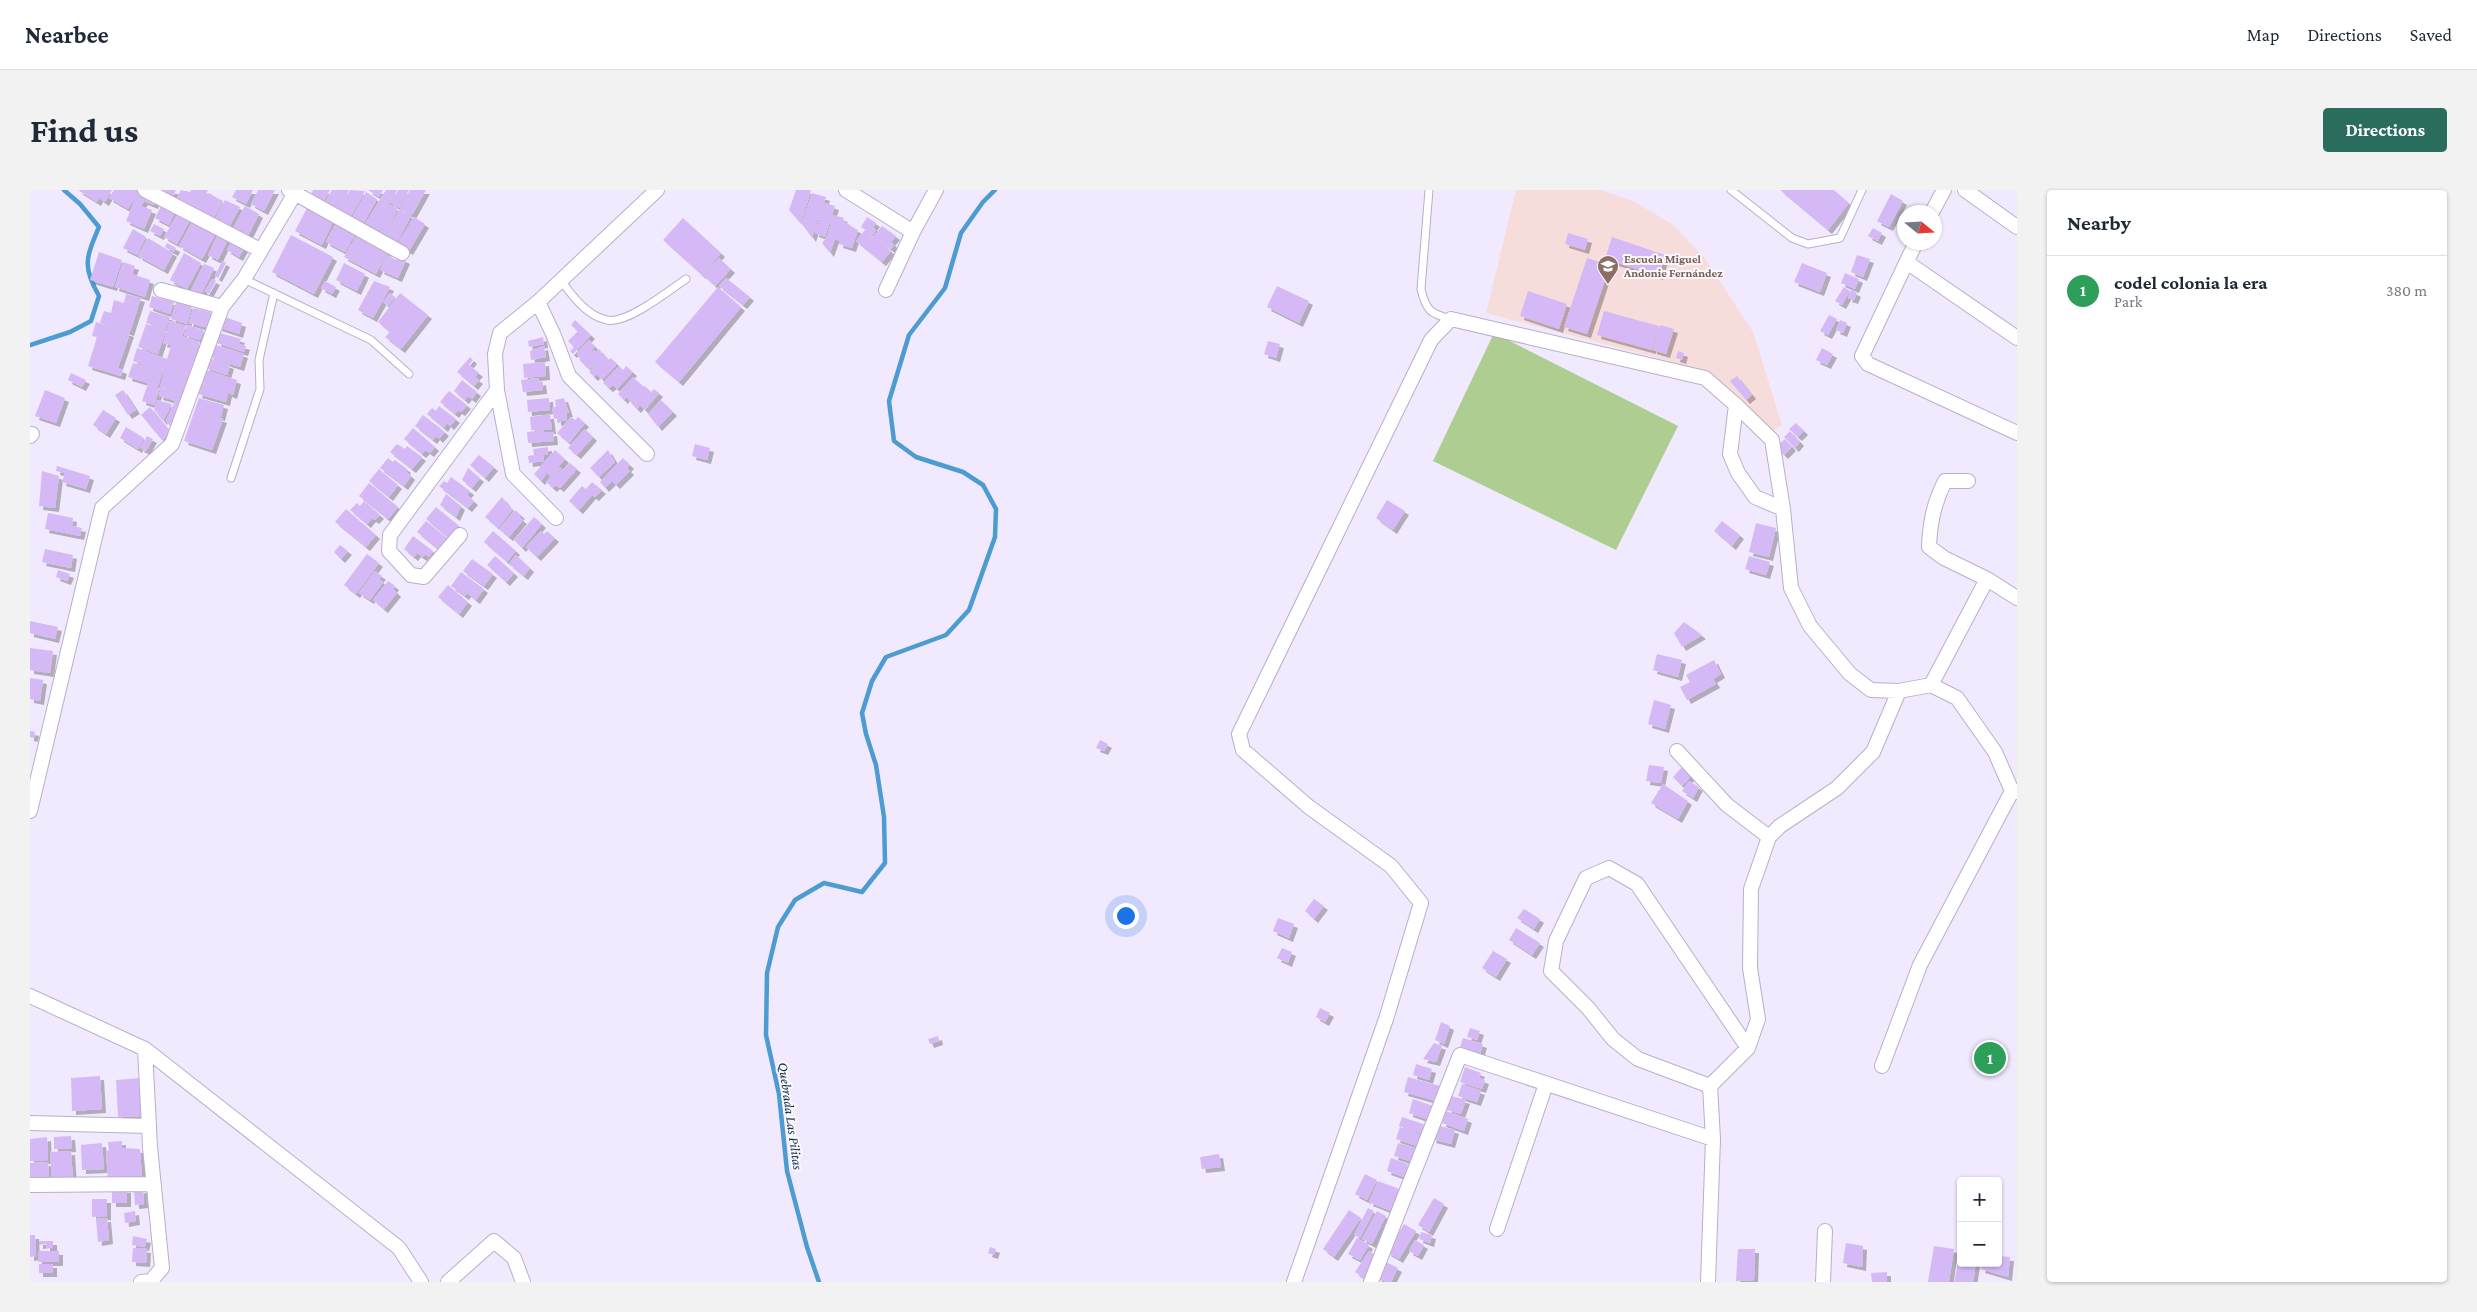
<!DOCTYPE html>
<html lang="en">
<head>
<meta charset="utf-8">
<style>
	:root { --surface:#fff; --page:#f2f2f3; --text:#1f2937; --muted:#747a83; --line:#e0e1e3; --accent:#2b6d5c }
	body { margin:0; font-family:"Crimson Pro",serif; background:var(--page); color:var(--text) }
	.controls { position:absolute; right:15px; bottom:15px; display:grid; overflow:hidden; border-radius:5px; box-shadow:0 1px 4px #0004 }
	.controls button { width:45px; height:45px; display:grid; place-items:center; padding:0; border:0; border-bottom:1px solid var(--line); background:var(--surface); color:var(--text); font:25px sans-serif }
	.compass { position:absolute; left:1867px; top:15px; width:45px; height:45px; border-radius:50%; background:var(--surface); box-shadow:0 1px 4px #0004; rotate:108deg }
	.you { position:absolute; left:1095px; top:725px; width:18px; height:18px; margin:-12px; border:4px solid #fff; border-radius:50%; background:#1a73e8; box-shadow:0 0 0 8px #1a73e833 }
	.badge { display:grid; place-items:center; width:32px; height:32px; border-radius:50%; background:var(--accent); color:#fff; font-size:16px; font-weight:700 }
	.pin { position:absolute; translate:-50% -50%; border:2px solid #fff; box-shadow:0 1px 5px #0006 }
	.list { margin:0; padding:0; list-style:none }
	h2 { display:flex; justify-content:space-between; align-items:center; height:65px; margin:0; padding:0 20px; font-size:21px }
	h2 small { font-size:16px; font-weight:400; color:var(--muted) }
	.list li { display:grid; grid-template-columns:32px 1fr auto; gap:15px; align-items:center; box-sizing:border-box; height:70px; padding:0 20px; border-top:1px solid var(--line) }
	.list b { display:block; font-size:19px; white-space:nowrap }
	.list p { margin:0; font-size:16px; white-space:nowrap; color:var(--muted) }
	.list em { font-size:16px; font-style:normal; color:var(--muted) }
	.map { position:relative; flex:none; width:1987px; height:1092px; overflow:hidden; border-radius:5px }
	header { display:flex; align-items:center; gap:30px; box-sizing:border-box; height:70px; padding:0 25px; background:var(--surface); border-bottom:1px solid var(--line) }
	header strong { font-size:24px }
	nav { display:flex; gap:28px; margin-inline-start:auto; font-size:18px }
	.intro { display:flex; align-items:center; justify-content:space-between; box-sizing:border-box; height:120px; padding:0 30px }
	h1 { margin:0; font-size:35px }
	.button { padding:12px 22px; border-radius:5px; background:var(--accent); color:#fff; font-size:18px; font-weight:700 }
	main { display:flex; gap:30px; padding:0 30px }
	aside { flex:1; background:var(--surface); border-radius:5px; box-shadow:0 1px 4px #0004 }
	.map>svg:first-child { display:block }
	.education { fill:#f7dcdc }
	.green { fill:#adce90 }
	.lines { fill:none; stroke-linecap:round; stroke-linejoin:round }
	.stream { stroke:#4c9bd1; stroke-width:4.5 }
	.building { fill:#d5b9f6; filter:url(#shadow) }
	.lane-casing { stroke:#b9afc7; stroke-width:9 }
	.street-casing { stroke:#b9afc7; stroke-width:16 }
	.lane { stroke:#fff; stroke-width:7 }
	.street { stroke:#fff; stroke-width:14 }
	.labels { text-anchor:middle; stroke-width:4; stroke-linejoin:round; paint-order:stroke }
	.education-label { font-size:12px; font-weight:bold; fill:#785e54; stroke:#fbf9fe; text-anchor:start }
	.water-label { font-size:14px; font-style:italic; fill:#0f3148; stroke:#fbf9fe }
</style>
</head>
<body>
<header>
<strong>Nearbee</strong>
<nav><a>Map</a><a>Directions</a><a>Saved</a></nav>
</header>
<div class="intro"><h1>Find us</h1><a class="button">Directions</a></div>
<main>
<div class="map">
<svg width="1987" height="1092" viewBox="0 0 1987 1092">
	<defs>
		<filter id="shadow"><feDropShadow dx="4" dy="4" stdDeviation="0" flood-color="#0004"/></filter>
	</defs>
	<rect width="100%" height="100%" fill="#f1e9fd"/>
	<path class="education" d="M1486,0H1571L1603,11L1642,34L1674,67L1723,142L1752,235L1740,243L1678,185L1643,172L1456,123Z"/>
	<path class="green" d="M1464,143L1648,236L1586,360L1403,271Z"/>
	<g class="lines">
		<path class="stream" d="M0,155L40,142L61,131L69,106C52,76 56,68 69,37L50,14L34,0
			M789,1092L777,1057L757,981L749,904L736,845L737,783L748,737L765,710L794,693L832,702L855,673L854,627L846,575L836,544L832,523L842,491L856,467L916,445L939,420L965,347L966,319L953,295L933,282L886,267L864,251L859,211L879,145L915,98L931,43L953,12L965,0"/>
	</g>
	<path class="building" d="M48,0H82L75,12L69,8L67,12Z
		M84,0H107L109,1L98,19L79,8Z
		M109,0L127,8L124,15L114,11L111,16L122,20L114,39L96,31Z
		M131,0H146L142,9L129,3Z
		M151,0L160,2L161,0H178L167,23L145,12Z
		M206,0H223L216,14L202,7Z
		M228,0H245L234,21L221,14Z
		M283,0H300L294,11L281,4Z
		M302,0H319L310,17L320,0L335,1L320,28L294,14Z
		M338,0H353L349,7Z
		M356,0H367L360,13L354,11L368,19L355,44L335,34Z
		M368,0H379L369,18L361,13Z
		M380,0H396L382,25L370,19Z
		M766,0H781L771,34L759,20Z
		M1750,0H1804L1819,13L1798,40Z
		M336,2L347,9L332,36L321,30Z
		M178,3L193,11L183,29L169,21Z
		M782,3L796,7L782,48L772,34Z
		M1861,4L1873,11L1859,37L1847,31Z
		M195,10L210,17L199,37L185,29Z
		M795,13L805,16L795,47L785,43Z
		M132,14L145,21L139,35L125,28Z
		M215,16L229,24L217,48L202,40Z
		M278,16L304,30L292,55L265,41Z
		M370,19L381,26L367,52L355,46Z
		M148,23L160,30L147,54L134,47Z
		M803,25L814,28L813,30L816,31L811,45L816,33L828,40L822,58L809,54L810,51L805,49L800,63L792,53L797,47Z
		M384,27L395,34L379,61L367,54Z
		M837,27L846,33L843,37L846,40L843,45L831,37Z
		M653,28L691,63L672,85L633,50Z
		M163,30L186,43L172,69L149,56Z
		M307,31L326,42L315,62L296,52Z
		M124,34L134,39L130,46L120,41Z
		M852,36L866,46L861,52L864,55L861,59L847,49L861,61L852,72L826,51L835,40L843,47Z
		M1843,38L1852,43L1848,51L1838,46Z
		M103,39L116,47L107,65L93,58Z
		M1538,43L1558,49L1555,60L1535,54Z
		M188,44L198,49L188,70L178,65Z
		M327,44L358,61L346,84L314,67Z
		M261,45L303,67L284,104L242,82Z
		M1582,47L1635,65L1629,86L1575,69Z
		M118,48L143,63L134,80L108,66Z
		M202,51L214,58L209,67L197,60Z
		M137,53L146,58L144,62L135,57Z
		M69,62L92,70L83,97L60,90Z
		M154,63L171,73L157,99L140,90Z
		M357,65L366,70L368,66L376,70L368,88L350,80Z
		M1827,65L1840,69L1833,87L1821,82Z
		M689,68L701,79L685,96L673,85Z
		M1557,68L1580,75L1557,144L1534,137Z
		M192,71L196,73L188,88L185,86Z
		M93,72L105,76L102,84L120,90L115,107L85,97Z
		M314,73L335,84L327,101L306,90Z
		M1772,73L1797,83L1790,102L1764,92Z
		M174,74L184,78L170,107L160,102Z
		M1815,83L1829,89L1825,99L1811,93Z
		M696,88L720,107L713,115L689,96Z
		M182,89L186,91L179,104L175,101Z
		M295,91L306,97L302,104L291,98Z
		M344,91L360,97L343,128L328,120Z
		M1247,96L1279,111L1269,133L1237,117Z
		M688,97L711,117L649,192L625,172Z
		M1814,97L1820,101L1812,115L1805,111Z
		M1821,100L1827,103L1824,110L1818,108Z
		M1498,101L1537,114L1529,139L1490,126Z
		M360,103L365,107L358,116L353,112Z
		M370,103L398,125L371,159L355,147L360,142L348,132Z
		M96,104L111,108L100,142L70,133L74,121L81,123L84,110L94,113Z
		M122,106L144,112L140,124L119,117Z
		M146,112L162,116L157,134L141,129Z
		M163,118L183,123L179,138L159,133Z
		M120,121L140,127L136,139L116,133Z
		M1574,121L1629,136L1622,160L1567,145Z
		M1799,125L1807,129L1798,145L1790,141Z
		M192,126L212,133L209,144L188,137Z
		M545,130L561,145L543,164L540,161L544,157L538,151L548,141L541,135Z
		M1810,130L1817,133L1813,143L1806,140Z
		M140,131L156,136L152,146L170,152L166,163L157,160L159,154L156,160L133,153Z
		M66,132L100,143L88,178L93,180L91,186L58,176L67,147L62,146Z
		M116,134L136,140L128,164L108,157Z
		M157,135L174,140L170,150L154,145Z
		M1630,135L1644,139L1636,164L1623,160Z
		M190,143L211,149L209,154L216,156L214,162L187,153Z
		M513,147L514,154L499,157L498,151Z
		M559,150L565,157L553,169L564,160L566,162L569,159L575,166L560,179L551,172L547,163Z
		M1238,151L1250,154L1246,168L1234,164Z
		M183,154L214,164L210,177L179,167Z
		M141,156L166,164L159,190L133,182L128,196H124L130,198L124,215L112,211L118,193L98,187L103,173L128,180L103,171L107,158L137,169Z
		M514,156L516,167L501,170L500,161Z
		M1792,158L1803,164L1797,175L1786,170Z
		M1648,161L1654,163L1652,170L1646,168Z
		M575,166L579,170L581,168L587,174L572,190L567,184L564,187L559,182Z
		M440,167L443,170L439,175L449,183L445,187L449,190L444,196L427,182Z
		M179,168L200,175L197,185L175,178Z
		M515,172L516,186L494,188L493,174Z
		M589,176L593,180L596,176L603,182L587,199L583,195L579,198L573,193Z
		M176,180L207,190L203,205L198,203L196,212L168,204L171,193L188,198L172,193Z
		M41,183L56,190L52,197L38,190Z
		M134,183L156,190L154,195L157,196L155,205L130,197Z
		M1707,186L1722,205L1716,210L1700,191Z
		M603,187L614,197L601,212L596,207L594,210L588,204Z
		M509,188V192L512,191L513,200L493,202L491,190Z
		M432,190L447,202L442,209L438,206L435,210L424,201Z
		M615,196L621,202L624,199L629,203L615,220L610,215L607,219L601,213Z
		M131,198L155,205L153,213L129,206Z
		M15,200L35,208L26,233L5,226Z
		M93,200L106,220L98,225L85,205Z
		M419,201L437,215L431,222L428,220L425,224L410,212Z
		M169,208L194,215L191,227L169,221L193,229L182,260L154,251Z
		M519,208L520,220L498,222L497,210Z
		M534,208L539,223H536L537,230L527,232V228L524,229L522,217H526L525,210Z
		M127,210L142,214L133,231L124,219Z
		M631,210L643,222L628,237L618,224Z
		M145,211L152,214L144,241L136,231Z
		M409,216L426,229L420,236L417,233L414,238L397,224L402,218L406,221Z
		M120,217L141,243L132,250L111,225Z
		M73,220L86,228L76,244L63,235Z
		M393,225L415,242L409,249L406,246L403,250L385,236Z
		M513,225H520L522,240H501L500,227Z
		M541,227L545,230L548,227L555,233L539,253L527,243Z
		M1766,233L1774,241L1768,247L1759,239Z
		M96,237L114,248L108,259L90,248Z
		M383,238L405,257L400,263L396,260L392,264L374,249Z
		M555,239L563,247L547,265L538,258Z
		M514,240V243L523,242L524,251L498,253L497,242Z
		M1760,241L1770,252L1765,258L1754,247Z
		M117,246L123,249L116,261L110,258Z
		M1755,249L1762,257L1754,265L1746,257Z
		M367,254L375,259L377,256L392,267L382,279L360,262Z
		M665,254L680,258L677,270L662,266Z
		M518,257V265H513L514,271L499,273L498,266L504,265L503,259Z
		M525,260L535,269L520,286L517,283L511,291L504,284Z
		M578,260L585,272L569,287L560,278Z
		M449,265L464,277L455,288L440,275Z
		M358,268L363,272L365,270L377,279L376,281L381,286L374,296L350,278Z
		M593,268L600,275L597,278L600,281L586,295L582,291L575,298L570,292Z
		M540,273L547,279L530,298L526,295L523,298L516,292L529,277L533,280Z
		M27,276L60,286L56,299L32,292L35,283L26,281Z
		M438,278L450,288L442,298L432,290Z
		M349,279L368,295L359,307L339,291Z
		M12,281L29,286L25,318L9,316Z
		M421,287L440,301L437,305L444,311L438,318L409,296L414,291L417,293Z
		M562,292L572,300L565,307L562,305L549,320L539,311L552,296L556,299Z
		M339,293L368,317L358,329L329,306Z
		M416,304L431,316L426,327L410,315Z
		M472,307L482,320L468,338L455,327Z
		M1357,310L1375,321L1363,340L1346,328Z
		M334,311L350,325L345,330L342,328L337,334L320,320L327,313L330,316Z
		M406,317L428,335L418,348L396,329Z
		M316,319L346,345L336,357L305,332Z
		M485,320L491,325L489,327L493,330L479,347L469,339Z
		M18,323L43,328L42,336L52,338L50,346L15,339Z
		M504,327L512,334L492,358L484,350Z
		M396,331L418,349L409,360L387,342Z
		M1692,331L1710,345L1702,356L1684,341Z
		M1726,333L1746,338L1739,367L1719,362Z
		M463,341L486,361L477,372L454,352Z
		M511,341L514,344L517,341L525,348L507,367L496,357Z
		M383,346L403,361L399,367L395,364L393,367L387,363L384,367L374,359Z
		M310,355L318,361L311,369L304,362Z
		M15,359L43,365L41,378L12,372Z
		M337,364L349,373L326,404L314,395Z
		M486,365L500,378L494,386L479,374Z
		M465,366L484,383L476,392L457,375Z
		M1719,366L1740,372L1736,385L1715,379Z
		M442,369L463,384L454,396L433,381Z
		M28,380L40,384L37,391L26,387Z
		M345,381L352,386L349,389L353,392L340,410L329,403Z
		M431,382L454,399L446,410L437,403L435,406L421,396Z
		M358,391L365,396L363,399L367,403L354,419L343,410Z
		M418,395L438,412L429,424L408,407Z
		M0,431L28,437L25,449L0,443Z
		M1654,432L1672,445L1652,457L1644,443Z
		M0,458L23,461L20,483L0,480Z
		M1627,464L1652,470L1648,487L1623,480Z
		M1684,470L1691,484L1683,489L1686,494L1657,510L1650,497L1660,492L1656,485Z
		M0,488L13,490L10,511L0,509Z
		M1624,510L1641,515L1635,539L1618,534Z
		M0,541L5,542L4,548L0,547Z
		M1070,550L1078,554L1074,561L1066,558Z
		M1619,575L1634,577L1631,593L1616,591Z
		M1652,577L1661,586L1652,596L1643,587Z
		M1659,591L1669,597L1663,608L1652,601Z
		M1633,594L1658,611L1648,629L1621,613Z
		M1284,709L1294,716L1284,729L1275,721Z
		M1494,719L1510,729L1504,739L1487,728Z
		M1248,728L1264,734L1259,748L1243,741Z
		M1486,738L1510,753L1502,765L1479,750Z
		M1252,758L1262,762L1258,773L1247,768Z
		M1463,761L1477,769L1466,787L1452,778Z
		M1290,818L1300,823L1295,832L1286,827Z
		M1411,832L1420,836L1414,854L1405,850Z
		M1440,838L1450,841L1447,850L1437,847Z
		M908,846L909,851L900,854L898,849Z
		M1433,848L1453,854L1450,864L1430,857Z
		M1404,853L1412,856L1406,872L1393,869Z
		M1386,874L1402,879L1399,890L1383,885Z
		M1435,877L1451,883L1449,888L1455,890L1452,899L1430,892Z
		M70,886L72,919L42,921L41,888Z
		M1378,887L1410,896L1406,911L1374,902Z
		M111,888L113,926L88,927L86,890Z
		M1432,894L1451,901L1447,912L1428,906Z
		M1421,906L1436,910L1431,924L1417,920Z
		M1383,909L1406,917L1402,931L1379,923Z
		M1416,921L1438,929L1434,941L1412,933Z
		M1372,927L1399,936L1396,945L1369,936Z
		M1410,936L1425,940L1421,954L1402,949L1405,939L1409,940Z
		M1370,937L1394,946L1390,957L1366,949Z
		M41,946L42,958L24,959V947Z
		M17,947L18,970L0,971V949Z
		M92,951V958L110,959L112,988L78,991L76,961L79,960L78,952Z
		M72,953L74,979L52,980L51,955Z
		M1368,953L1386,958L1382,972L1364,966Z
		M41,961L43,991L22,992L20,962Z
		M1189,964L1191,977L1172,979L1170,967Z
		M1361,968L1378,974L1374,987L1357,981Z
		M18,972L19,988L0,989V973Z
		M1335,984L1347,990L1337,1010L1325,1004Z
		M1348,991L1372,1000L1361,1021L1339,1012Z
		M82,998L97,999V1013H82Z
		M113,999L114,1014L105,1015L104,1000Z
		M1404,1008L1414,1014L1399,1042L1388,1035Z
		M62,1009H77V1026L62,1027Z
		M1338,1018L1344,1021L1330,1048L1324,1045Z
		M1319,1020L1331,1028L1304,1067L1293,1059Z
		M105,1021L106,1031L95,1033L94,1023Z
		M1347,1021L1356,1026L1342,1054L1332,1049Z
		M77,1028L79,1050L68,1052L66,1029Z
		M1374,1034L1386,1041L1369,1069L1357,1062Z
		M1391,1042L1402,1045L1400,1053L1389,1049Z
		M0,1045H5L6,1066L0,1067Z
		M103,1046L117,1049L115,1057L102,1055Z
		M1327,1048L1339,1055L1330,1070L1318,1064Z
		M1385,1050L1394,1055L1388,1066L1379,1061Z
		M9,1051H23V1058H16V1054L9,1055Z
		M1816,1053L1833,1056L1832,1077L1813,1073Z
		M1904,1056L1924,1059L1919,1092H1898Z
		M960,1057L966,1059L964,1065L958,1063Z
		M103,1058L117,1059L116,1073L102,1072Z
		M1708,1059H1725L1724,1090L1706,1091Z
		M8,1061H29V1072H8Z
		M1339,1061L1350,1068L1337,1090L1325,1082Z
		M1930,1063L1931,1073H1946L1943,1092H1924Z
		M1968,1066L1980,1067L1978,1087L1951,1079L1953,1073H1968Z
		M1356,1072L1368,1078L1361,1092L1347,1090Z
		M9,1074H23V1083H9Z
		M1857,1082V1092H1842L1841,1083Z"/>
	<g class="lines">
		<g class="lane-casing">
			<path id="lane" d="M1399,0L1391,99C1396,121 1401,124 1421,129
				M1701,0L1762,48L1778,54L1810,48L1832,0
				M214,89L341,150L379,184
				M531,90C542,106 557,126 577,130C596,135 640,100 656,89
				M201,288L230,199L229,170L244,103"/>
		</g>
		<g class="street-casing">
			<path id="street" d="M115,0L230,60
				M259,0L372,63
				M816,0L883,42
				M1935,0L1987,37
				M1902,22L1914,0
				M1886,52L1832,166L1838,174L1987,243
				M1878,73L1987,148
				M131,100L192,117
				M856,100L883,42L906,0
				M508,112L524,146L539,186L617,264
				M1706,215L1700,264L1708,283L1725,307L1753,319
				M0,246L2,244
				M526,328L483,284L467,200L465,164L470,143L508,112L627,0
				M430,345L394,387L381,385L359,361L360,345L467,200
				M1957,389L1987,408
				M1901,495L1957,389L1914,368L1899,357C1900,332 1904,313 1915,291H1938
				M1647,561L1697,615L1739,647
				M0,621L72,318L142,254L192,117L214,89L267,0
				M0,806L115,859L369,1058L391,1092
				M1852,876L1890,775L1982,601
				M1680,896L1608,869L1583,849L1558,818L1521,781L1526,751L1556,688L1579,678L1607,694L1718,858
				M0,933L119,936
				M0,995L124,994
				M1467,1039L1516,894
				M111,1092L121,1091L132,1078L120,957L115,859
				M418,1092L464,1051L484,1068L493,1092
				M1264,1092L1356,829L1391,713L1361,676L1279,617L1213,560L1209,544L1401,150L1421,129L1675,188L1706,215L1742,250L1753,319L1761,398L1780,436L1820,484L1841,500L1869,501L1901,495L1927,508L1965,562L1982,601L1987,602
				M1341,1092L1430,865L1683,949
				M1678,1092L1683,949L1680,896L1718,858L1728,829L1720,778L1721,699L1739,647L1750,636L1807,598L1843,562L1869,501
				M1793,1092L1795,1041"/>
		</g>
		<use href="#lane" class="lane"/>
		<use href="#street" class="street"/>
	</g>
	<defs>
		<g id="school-pin" transform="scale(1.125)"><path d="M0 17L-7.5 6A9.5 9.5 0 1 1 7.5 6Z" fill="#8d6e63" stroke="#fbf9fe"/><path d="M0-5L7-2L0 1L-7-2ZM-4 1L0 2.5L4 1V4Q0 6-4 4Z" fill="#fff"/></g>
	</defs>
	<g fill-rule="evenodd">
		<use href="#school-pin" x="1578" y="76"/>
	</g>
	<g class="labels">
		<g class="education-label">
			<text x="1594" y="73">Escuela Miguel<tspan x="1594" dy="14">Andonie Fernández</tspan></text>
		</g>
		<g class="water-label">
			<text transform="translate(761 926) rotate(82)" y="5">Quebrada Las Pilitas</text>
		</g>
	</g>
</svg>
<div class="controls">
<button>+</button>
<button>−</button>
</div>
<svg class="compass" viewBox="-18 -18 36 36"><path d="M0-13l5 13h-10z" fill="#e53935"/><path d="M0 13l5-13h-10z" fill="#747a83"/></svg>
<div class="you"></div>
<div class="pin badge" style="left:1960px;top:868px;background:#2e9e5b">1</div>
</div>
<aside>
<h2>Nearby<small></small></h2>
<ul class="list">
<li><span class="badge" style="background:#2e9e5b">1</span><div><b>codel colonia la era</b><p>Park</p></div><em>380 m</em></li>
</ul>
</aside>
</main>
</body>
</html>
